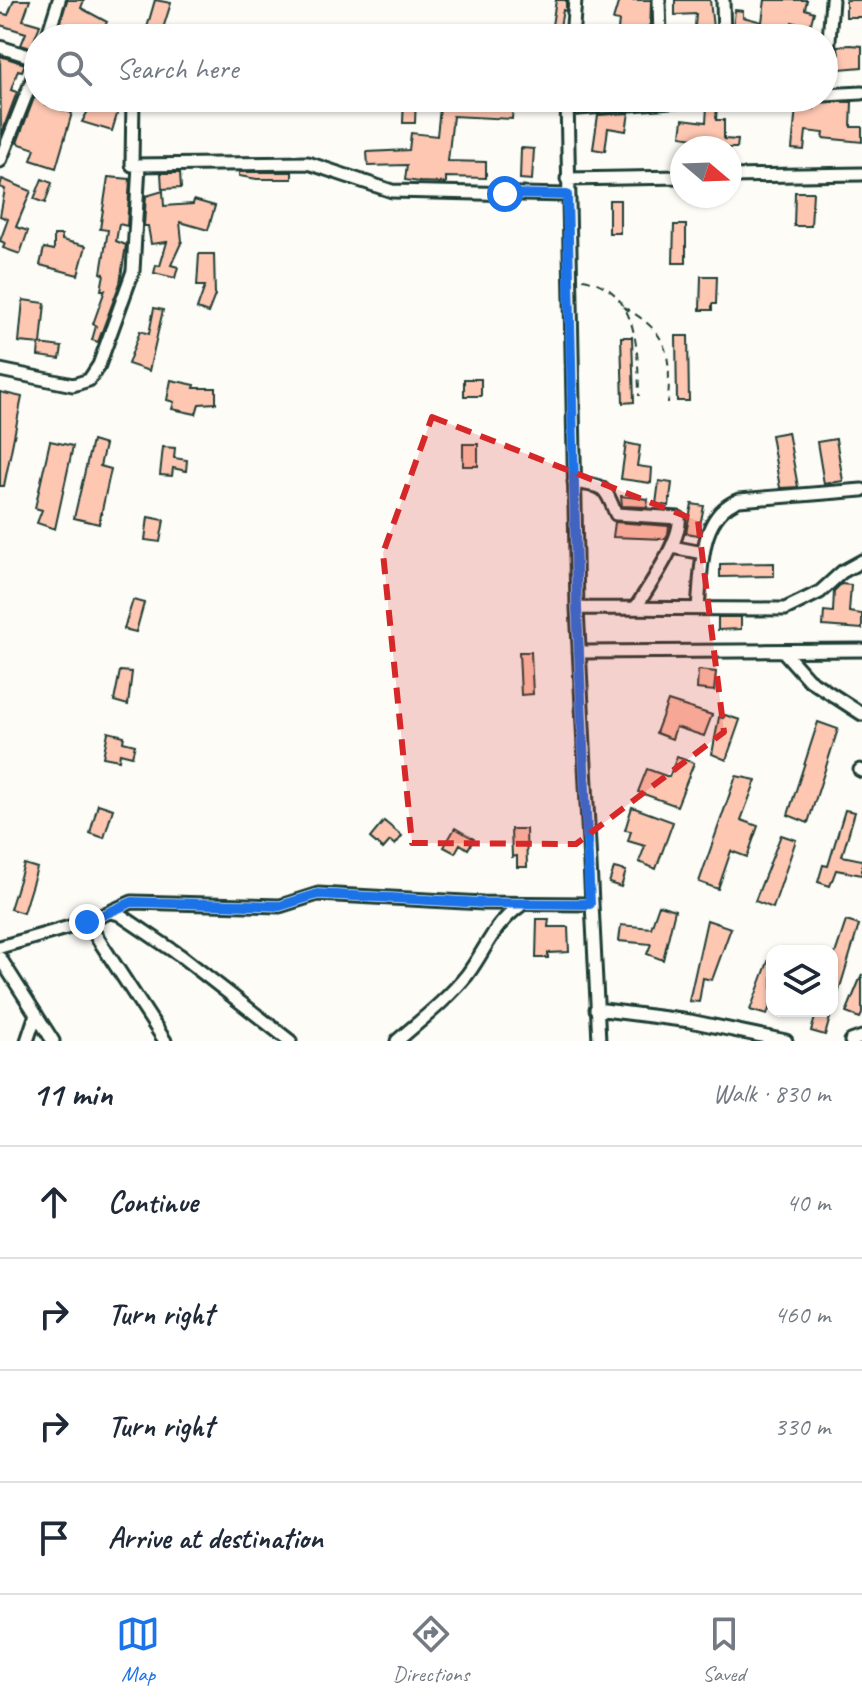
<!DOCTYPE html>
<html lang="en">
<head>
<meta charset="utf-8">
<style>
	:root { --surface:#fff; --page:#f2f2f3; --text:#1f2937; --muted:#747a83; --line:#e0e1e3; --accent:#1a73e8 }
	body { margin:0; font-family:Caveat,sans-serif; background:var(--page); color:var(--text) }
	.controls { position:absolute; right:24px; bottom:24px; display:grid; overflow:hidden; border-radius:16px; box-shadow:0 2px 6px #0004 }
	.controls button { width:72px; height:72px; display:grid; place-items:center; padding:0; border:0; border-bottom:2px solid var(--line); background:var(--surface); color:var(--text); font:40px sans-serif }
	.compass { position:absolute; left:670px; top:136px; width:72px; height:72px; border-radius:50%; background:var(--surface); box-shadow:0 2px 6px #0004; rotate:109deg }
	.stop { position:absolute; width:24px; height:24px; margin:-18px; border:6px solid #1a73e8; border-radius:50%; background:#fff }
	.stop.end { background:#1a73e8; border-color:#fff; box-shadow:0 2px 8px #0008 }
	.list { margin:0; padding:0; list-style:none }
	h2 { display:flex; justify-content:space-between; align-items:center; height:104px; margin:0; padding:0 32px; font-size:34px }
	h2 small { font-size:26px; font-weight:400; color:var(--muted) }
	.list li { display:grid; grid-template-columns:52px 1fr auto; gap:24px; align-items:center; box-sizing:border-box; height:112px; padding:0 32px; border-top:2px solid var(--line) }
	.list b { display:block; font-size:30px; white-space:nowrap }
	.list em { font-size:26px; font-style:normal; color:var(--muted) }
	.icon { flex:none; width:44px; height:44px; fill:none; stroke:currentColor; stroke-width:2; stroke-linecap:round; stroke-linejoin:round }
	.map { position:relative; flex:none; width:862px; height:1041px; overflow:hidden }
	.search { position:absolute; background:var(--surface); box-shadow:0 2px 6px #0004; left:24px; right:24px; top:24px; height:88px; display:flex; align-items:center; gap:20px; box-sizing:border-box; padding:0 28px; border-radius:44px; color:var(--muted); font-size:30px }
	.sheet { height:552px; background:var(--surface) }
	nav { display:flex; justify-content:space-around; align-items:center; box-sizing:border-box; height:112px; border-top:2px solid var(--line); background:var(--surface); font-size:22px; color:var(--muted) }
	nav a { display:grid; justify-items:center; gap:4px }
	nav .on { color:var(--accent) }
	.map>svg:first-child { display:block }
	.building { fill:#fec7b2; stroke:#1f3d34; stroke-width:2 }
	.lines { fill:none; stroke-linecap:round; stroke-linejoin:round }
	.minor-casing { stroke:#1f3d34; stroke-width:17 }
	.path { stroke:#1f3d34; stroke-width:2; stroke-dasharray:8 6; stroke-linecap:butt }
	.minor { stroke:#fdfcf7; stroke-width:11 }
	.route { stroke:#1a73e8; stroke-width:10 }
	.marked { fill:#d62828; fill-opacity:0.2; stroke:#d62828; stroke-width:6; stroke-dasharray:16 10; stroke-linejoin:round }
</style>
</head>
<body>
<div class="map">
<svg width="862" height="1041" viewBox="0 0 862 1041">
	<rect width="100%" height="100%" fill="#fdfcf7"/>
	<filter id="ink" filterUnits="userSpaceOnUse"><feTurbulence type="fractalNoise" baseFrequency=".0125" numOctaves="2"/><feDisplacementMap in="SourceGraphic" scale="16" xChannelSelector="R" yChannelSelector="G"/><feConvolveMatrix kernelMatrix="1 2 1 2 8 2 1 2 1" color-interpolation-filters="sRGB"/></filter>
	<g filter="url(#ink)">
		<path class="building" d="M14,0H30L23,20L40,25L31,48L21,45L26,33L0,25V13L8,15Z
			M67,0H84L81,8L107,22L98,38H56Z
			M155,0L171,3L160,38H144Z
			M556,0H566V11L563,10L558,38H550Z
			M619,0H651L650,38H617L619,21L613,20Z
			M675,0H710L714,38H694L696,14L675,15Z
			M765,0H807L805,9L814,12L810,27L792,22L789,34L781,31L780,38H732L735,10L743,11V17L762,22Z
			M846,0H862V17H846Z
			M850,45L862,46V67L840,69L838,46Z
			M0,56L25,64L22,71L18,70L11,90L17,92L1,135Z
			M34,98H48L45,104L72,113L56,168L31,160L35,149L17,143Z
			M95,98H122L112,131L82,122Z
			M404,98H416L415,123H403Z
			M441,98L513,103L512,119L453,116L448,161L486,162V178L446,177V183L420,182L405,180L407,165L368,166L367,152L409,150L411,133L437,136Z
			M815,101L852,102L851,127H862V142L823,138L824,133L806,131L804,150L792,149L796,107L814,109Z
			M717,104L716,120H724V139L738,140L737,148H695L694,138L681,136L683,119L706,122L707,107Z
			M629,113L626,131L608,128L605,151L593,149L598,115Z
			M521,148L534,149L532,180L520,179Z
			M239,172H292V179H257L239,176Z
			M161,173H180L181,188L162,189Z
			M108,177L130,179L127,226L119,224L116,241L126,245L120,283L98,342L92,340L96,326L93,324L105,290H101L104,274L101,273L108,230L100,229Z
			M2,179L31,191L16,227L28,231L20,254L3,248L5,243L0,241L8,219L0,216L5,189L0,187Z
			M42,179L52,183L45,203L34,199Z
			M163,191L164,206L193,204L194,200L215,206L208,230L180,222L182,241L171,265L178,267L175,278L154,273L156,265L160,266L167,242L151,244L148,226H144L146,196Z
			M795,192H813L811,226H794Z
			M609,200H620V233H609Z
			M674,225H686V263H673Z
			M54,235H62V240L86,246L78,275L40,265L44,248L54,250Z
			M199,254H214L215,295L208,313L197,309L205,286H197Z
			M701,276H717L716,304H712V310H700Z
			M23,300L45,303L41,344L19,342Z
			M154,308L163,310L149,371L128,364L140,331L149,334Z
			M676,336H688L689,401H677Z
			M621,337H632L634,402L623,403Z
			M39,344L62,347L60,359L38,356Z
			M464,379H481V396H464Z
			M171,380L195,385L194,388H216V403L199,404L196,414L172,409L174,402L167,400Z
			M0,392L22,397L4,486H0Z
			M788,432L798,487L780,488L771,435Z
			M836,439L843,481L824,484L817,442Z
			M50,441L73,446L55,529L37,523L42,510L35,508Z
			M92,441L105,445L100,466L111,469L99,524L74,518Z
			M626,443L640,446L637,466L652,468L651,483L621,479Z
			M463,444H478V466H463Z
			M163,447L175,448L174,458L187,460L186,471L173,468L172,476L160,475Z
			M659,481L672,483L669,506L656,504Z
			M621,496L648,499L647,507L622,506Z
			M692,504L704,506L698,535L686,533Z
			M148,517L164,520L160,542L145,540Z
			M615,522L669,526L668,534L665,539L613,537Z
			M774,563V576L720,577V564Z
			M841,584L851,585L849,612L862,614V629L823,626L824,611L833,612L834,591Z
			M133,600L144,603L136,632L124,629Z
			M718,617H741V629L718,630Z
			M519,652H531L533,694L521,695Z
			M698,670L716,672L714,691L697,689Z
			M120,671L132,672L128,705L114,701Z
			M668,701L712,715L704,736L676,727L672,739L656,733Z
			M725,715L740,720L726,760L712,754L719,717L723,718Z
			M818,722L838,729L808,823L788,815Z
			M108,732L124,736L123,742L135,745L132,756L120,753L119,760L103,757Z
			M677,757L694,763L677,806L638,792L647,769L669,777Z
			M736,776L756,780L741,820L758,826L747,857L731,851L718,889L699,882Z
			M98,804L113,809L104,838L90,833Z
			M632,807L673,822L656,869L639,862L645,846L628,841L631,831L625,830Z
			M845,810L855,812L842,856L862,860V875L836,870L830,886L818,882L823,865L828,866Z
			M384,821L402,836L395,845L390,841L383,849L370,838Z
			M455,828L474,839L468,849L460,844L455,853L444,847Z
			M511,829H526L527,867H517V856L512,857Z
			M781,835L796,840L773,908L755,901Z
			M24,864L37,868L23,913L10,909Z
			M614,868L626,871L621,887L609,883Z
			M659,905L675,910L663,960L647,954L651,944L619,941L621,925L651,928Z
			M537,919H549L548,927H568L569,952L548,953V958H536Z
			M707,920L731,928L712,980L703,978L699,1002L689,1001Z
			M846,921L859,925L834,1007L832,963Z
			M772,951V1000L767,1015L750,1010Z
			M862,974V1014L860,1018L846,1013Z
			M817,1011H832L825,1035L811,1031Z"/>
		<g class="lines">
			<g class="minor-casing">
				<path id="minor" d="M659,0L660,38
					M723,0L724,38
					M47,38L59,0
					M572,38L575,0
					M0,47L38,59
					M825,94L832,0
					M824,95L862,93
					M133,98L132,165L308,163L392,191L567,195
					M567,98L577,608L599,1041
					M566,109L711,98
					M0,161L38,65
					M730,176L862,174
					M567,179L682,177
					M0,370L73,385L89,380L99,365L133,271L139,165
					M574,482C607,487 604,486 616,514L679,518C682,539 648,588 636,607
					M672,547L703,553
					M698,607C702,571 698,515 739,500L862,490
					M577,608L785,609L820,592L842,572L862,561
					M579,652L862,650
					M784,652L808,679L862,714
					M860,770L862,771
					M110,912L119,914L181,956L290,1041
					M87,922L165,1041
					M0,947L87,922L132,902L280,906L318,894L483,903L590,904
					M0,958L53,1041
					M596,1009L690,1021L786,1041
					M27,1041L36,1014
					M397,1041C421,1020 447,1000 467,975C487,948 492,926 521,905
					M851,1041L862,1037"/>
			</g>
			<path class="path" d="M583,279C639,289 638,352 639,396
				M623,307C669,332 671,353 668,403"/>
			<use href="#minor" class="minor"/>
		</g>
	</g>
	<g class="lines" filter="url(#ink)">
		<path class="route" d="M87,922L132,902L280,906L318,894L483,903L590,904L577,608L567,195L505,194"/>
	</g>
	<path class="marked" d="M432,417L698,521L724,732L576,844L412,843L383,553Z"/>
</svg>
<div class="controls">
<button><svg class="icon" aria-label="layers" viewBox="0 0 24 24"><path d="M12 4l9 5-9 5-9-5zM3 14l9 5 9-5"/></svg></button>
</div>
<svg class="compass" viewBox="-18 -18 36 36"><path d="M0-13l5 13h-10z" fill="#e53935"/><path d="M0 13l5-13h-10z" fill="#747a83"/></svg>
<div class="stop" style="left:505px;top:194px"></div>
<div class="stop end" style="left:87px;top:922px"></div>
<div class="search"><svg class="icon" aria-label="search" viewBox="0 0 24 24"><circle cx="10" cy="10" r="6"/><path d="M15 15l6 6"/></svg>Search here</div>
</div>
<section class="sheet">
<h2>11 min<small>Walk · 830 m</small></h2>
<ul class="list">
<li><svg class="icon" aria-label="ahead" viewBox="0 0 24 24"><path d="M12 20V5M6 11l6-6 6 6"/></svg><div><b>Continue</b></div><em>40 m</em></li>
<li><svg class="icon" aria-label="right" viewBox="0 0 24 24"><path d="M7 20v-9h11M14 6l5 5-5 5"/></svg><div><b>Turn right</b></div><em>460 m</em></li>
<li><svg class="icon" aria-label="right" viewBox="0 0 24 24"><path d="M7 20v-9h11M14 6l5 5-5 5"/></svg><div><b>Turn right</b></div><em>330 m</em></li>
<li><svg class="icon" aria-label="arrive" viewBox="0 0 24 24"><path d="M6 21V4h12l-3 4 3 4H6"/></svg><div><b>Arrive at destination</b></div></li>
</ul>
</section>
<nav>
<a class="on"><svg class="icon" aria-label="map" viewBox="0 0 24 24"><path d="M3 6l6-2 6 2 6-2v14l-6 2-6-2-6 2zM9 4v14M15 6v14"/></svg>Map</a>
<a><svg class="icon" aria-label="directions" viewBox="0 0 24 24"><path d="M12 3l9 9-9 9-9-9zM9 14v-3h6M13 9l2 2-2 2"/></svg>Directions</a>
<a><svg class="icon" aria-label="saved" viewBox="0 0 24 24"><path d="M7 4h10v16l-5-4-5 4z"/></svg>Saved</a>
</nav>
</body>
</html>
